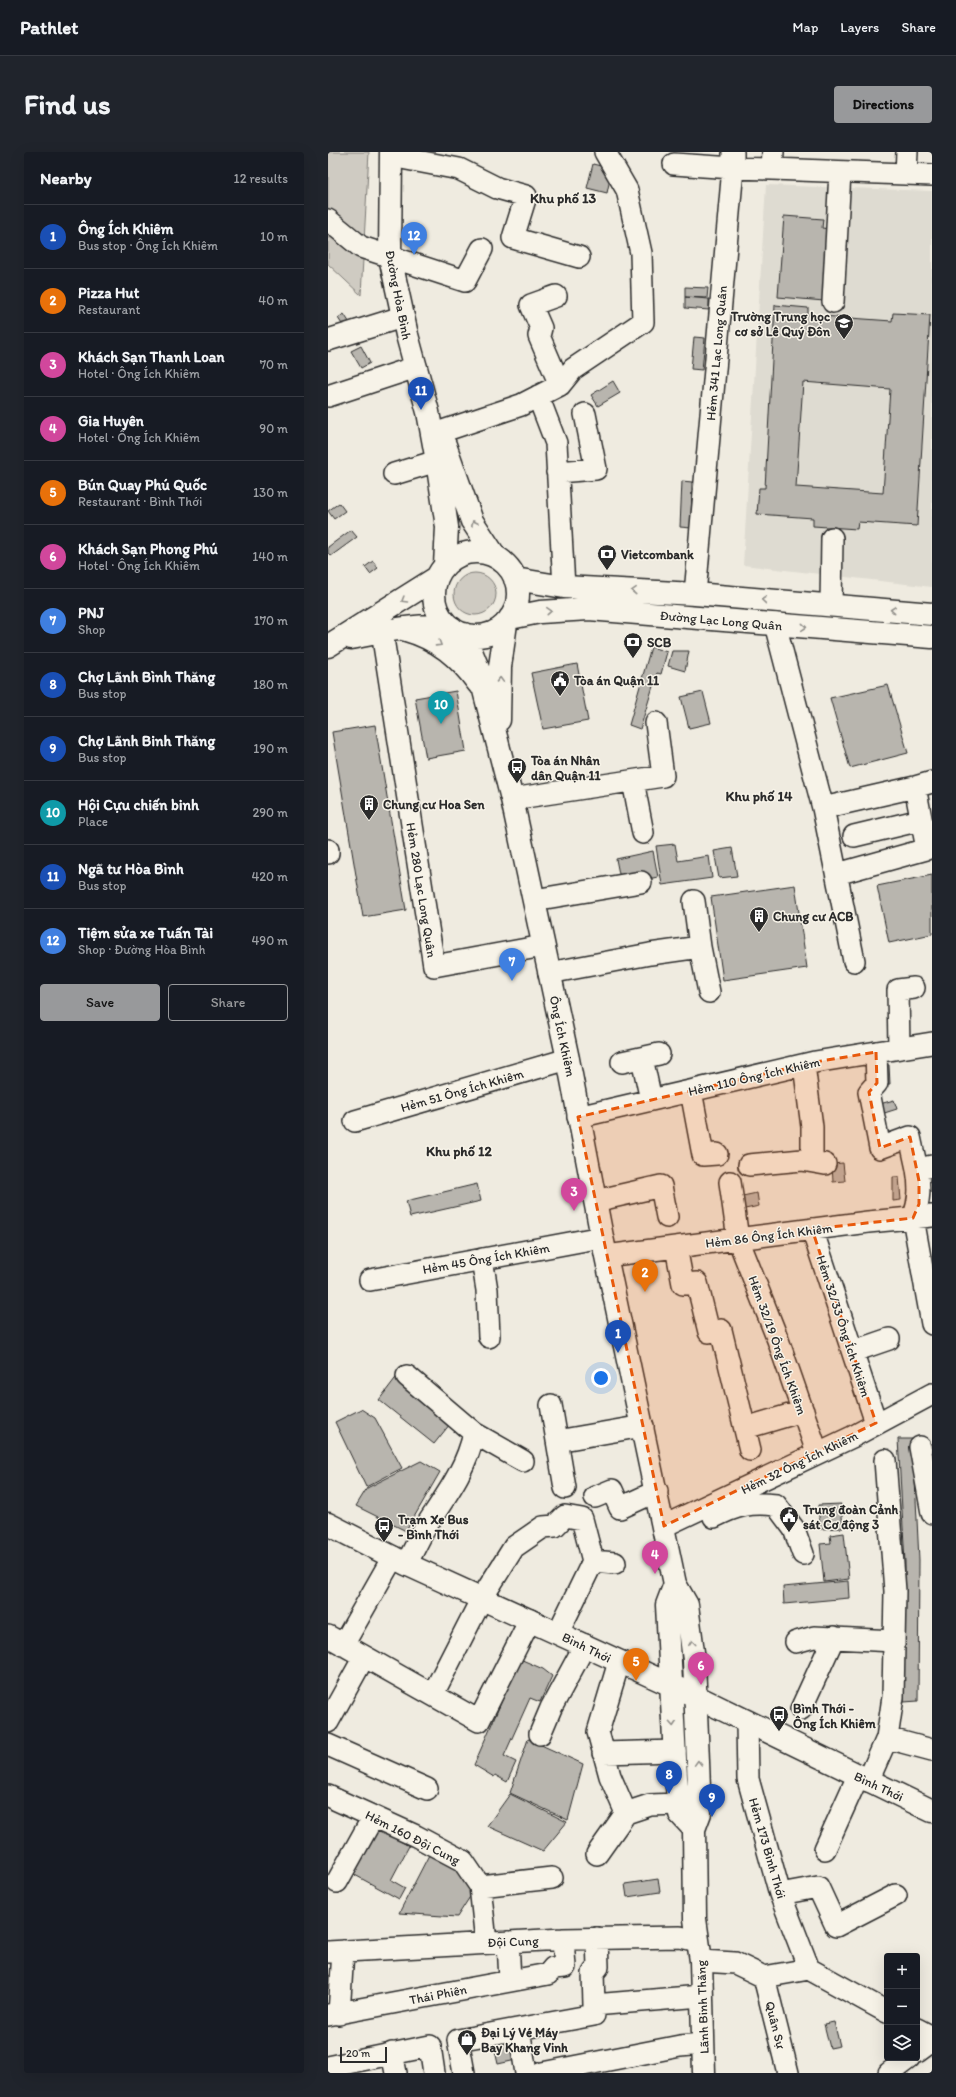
<!DOCTYPE html>
<html lang="en">
<head>
<meta charset="utf-8">
<style>
	:root { --surface:#171b24; --page:#20242c; --text:#f1f3f6; --muted:#9ea1a6; --line:#363941; --accent:#98999b }
	body { margin:0; font-family:Itim,sans-serif; background:var(--page); color:var(--text) }
	.controls { position:absolute; right:12px; bottom:12px; display:grid; overflow:hidden; border-radius:4px; box-shadow:0 4px 16px #0002 }
	.controls button { width:36px; height:36px; display:grid; place-items:center; padding:0; border:0; border-bottom:1px solid var(--line); background:var(--surface); color:var(--text); font:20px sans-serif }
	.scale { position:absolute; left:12px; bottom:10px; width:47px; box-sizing:border-box; padding-left:4px; border:2px solid #2b2b2b; border-top:0; font-size:11px; line-height:14px; white-space:nowrap; color:#2b2b2b; -webkit-text-stroke:3px #f7f3e8; paint-order:stroke }
	.you { position:absolute; left:273px; top:1226px; width:14px; height:14px; margin:-10px; border:3px solid #fff; border-radius:50%; background:#1a73e8; box-shadow:0 0 0 6px #1a73e833 }
	.badge { display:grid; place-items:center; width:26px; height:26px; border-radius:50%; background:var(--accent); color:#fff; font-size:13px; font-weight:700 }
	.pin { position:absolute; translate:-50% -33px; filter:drop-shadow(0 1px 2px #0008) }
	.pin::after { content:''; position:absolute; top:21px; width:14px; height:12px; background:inherit; clip-path:polygon(0 0,100% 0,50% 100%) }
	.list { margin:0; padding:0; list-style:none }
	h2 { display:flex; justify-content:space-between; align-items:center; height:52px; margin:0; padding:0 16px; font-size:17px }
	h2 small { font-size:13px; font-weight:400; color:var(--muted) }
	.list li { display:grid; grid-template-columns:26px 1fr auto; gap:12px; align-items:center; box-sizing:border-box; height:64px; padding:0 16px; border-top:1px solid var(--line) }
	.list b { display:block; font-size:15px; white-space:nowrap }
	.list p { margin:0; font-size:13px; white-space:nowrap; color:var(--muted) }
	.list em { font-size:13px; font-style:normal; color:var(--muted) }
	.actions { display:flex; gap:8px; padding:12px 16px }
	.actions a { flex:1; padding:9px 0; border:1px solid var(--accent); border-radius:4px; text-align:center; font-size:14px; color:var(--accent) }
	.actions .main { background:var(--accent); color:#111 }
	.icon { flex:none; width:22px; height:22px; fill:none; stroke:currentColor; stroke-width:2; stroke-linecap:round; stroke-linejoin:round }
	.map { position:relative; flex:none; width:604px; height:1921px; overflow:hidden; border-radius:4px }
	header { display:flex; align-items:center; gap:24px; box-sizing:border-box; height:56px; padding:0 20px; background:var(--surface); border-bottom:1px solid var(--line) }
	header strong { font-size:19px }
	nav { display:flex; gap:22px; margin-inline-start:auto; font-size:14px }
	.intro { display:flex; align-items:center; justify-content:space-between; box-sizing:border-box; height:96px; padding:0 24px }
	h1 { margin:0; font-size:28px }
	.button { padding:10px 18px; border-radius:4px; background:var(--accent); color:#111; font-size:14px; font-weight:700 }
	main { display:flex; gap:24px; padding:0 24px }
	aside { flex:1; background:var(--surface); border-radius:4px; box-shadow:0 4px 16px #0002 }
	.map>svg:first-child { display:block }
	.built { fill:#dedbd1 }
	.green { fill:#cfcbc2; stroke:#7d7b76 }
	.building { fill:#b8b5ae; stroke:#2b2b2b; fill-rule:evenodd }
	.lines { fill:none; stroke-linecap:round; stroke-linejoin:round }
	.minor-casing { stroke:#2b2b2b; stroke-width:24 }
	.major-casing { stroke:#2b2b2b; stroke-width:25 }
	.minor { stroke:#f7f3e8; stroke-width:21 }
	.major { stroke:#f7f3e8; stroke-width:22 }
	.oneway { stroke:#918f8a }
	.marked { fill:#e8590c; fill-opacity:0.2; stroke:#e8590c; stroke-width:3; stroke-dasharray:8 5; stroke-linejoin:round }
	.labels { text-anchor:middle; stroke-width:3; stroke-linejoin:round; paint-order:stroke }
	.street-label { font-size:13px; fill:#2b2b2b; stroke:#f7f3e8 }
	.poi-label { font-size:13px; font-weight:bold; fill:#2b2b2b; stroke:#f7f3e8; text-anchor:start }
	.neighbourhood-label { font-size:14px; font-weight:bold; fill:#2b2b2b; stroke:#f7f3e8 }
</style>
</head>
<body>
<header>
<strong>Pathlet</strong>
<nav><a>Map</a><a>Layers</a><a>Share</a></nav>
</header>
<div class="intro"><h1>Find us</h1><a class="button">Directions</a></div>
<main>
<aside>
<h2>Nearby<small>12 results</small></h2>
<ul class="list">
<li><span class="badge" style="background:#1a4fb4">1</span><div><b>Ông Ích Khiêm</b><p>Bus stop · Ông Ích Khiêm</p></div><em>10 m</em></li>
<li><span class="badge" style="background:#e8710a">2</span><div><b>Pizza Hut</b><p>Restaurant</p></div><em>40 m</em></li>
<li><span class="badge" style="background:#d1479c">3</span><div><b>Khách Sạn Thanh Loan</b><p>Hotel · Ông Ích Khiêm</p></div><em>70 m</em></li>
<li><span class="badge" style="background:#d1479c">4</span><div><b>Gia Huyên</b><p>Hotel · Ông Ích Khiêm</p></div><em>90 m</em></li>
<li><span class="badge" style="background:#e8710a">5</span><div><b>Bún Quay Phú Quốc</b><p>Restaurant · Bình Thới</p></div><em>130 m</em></li>
<li><span class="badge" style="background:#d1479c">6</span><div><b>Khách Sạn Phong Phú</b><p>Hotel · Ông Ích Khiêm</p></div><em>140 m</em></li>
<li><span class="badge" style="background:#3f7fe0">7</span><div><b>PNJ</b><p>Shop</p></div><em>170 m</em></li>
<li><span class="badge" style="background:#1a4fb4">8</span><div><b>Chợ Lãnh Bình Thăng</b><p>Bus stop</p></div><em>180 m</em></li>
<li><span class="badge" style="background:#1a4fb4">9</span><div><b>Chợ Lãnh Binh Thăng</b><p>Bus stop</p></div><em>190 m</em></li>
<li><span class="badge" style="background:#0f9aa8">10</span><div><b>Hội Cựu chiến binh</b><p>Place</p></div><em>290 m</em></li>
<li><span class="badge" style="background:#1a4fb4">11</span><div><b>Ngã tư Hòa Bình</b><p>Bus stop</p></div><em>420 m</em></li>
<li><span class="badge" style="background:#3f7fe0">12</span><div><b>Tiệm sửa xe Tuấn Tài</b><p>Shop · Đường Hòa Bình</p></div><em>490 m</em></li>
</ul>
<div class="actions"><a class="main">Save</a><a>Share</a></div>
</aside>
<div class="map">
<svg width="604" height="1921" viewBox="0 0 604 1921">
	<rect width="100%" height="100%" fill="#efebe0"/>
	<filter id="ink" filterUnits="userSpaceOnUse"><feTurbulence type="fractalNoise" baseFrequency=".025" numOctaves="2"/><feDisplacementMap in="SourceGraphic" scale="8" xChannelSelector="R" yChannelSelector="G"/><feConvolveMatrix kernelMatrix="1 2 1 2 8 2 1 2 1" color-interpolation-filters="sRGB"/></filter>
	<g filter="url(#ink)">
		<path class="built" d="M438,33L604,39V435L415,413Z"/>
		<path class="green" d="M0,0H41L33,143L0,112Z
			M126 442a21 21 0 1 1 42 0a21 21 0 1 1-42 0Z"/>
		<path class="building" d="M265,12L284,17L279,41L259,36Z
			M456,64L495,67L494,76L502,77L496,149L450,145Z
			M357,135L380,136L379,146L357,145Z
			M357,145L381,147V158L357,156Z
			M447,153L480,156V163L564,169L565,161L602,163L589,374L530,370L529,377L485,374V366L429,362L431,336H437ZM475,230L562,237L555,341L468,335Z
			M16,162L27,179L21,183L10,166Z
			M366,185L377,186L374,218L363,217Z
			M33,194L42,211L33,216L23,199Z
			M285,229L292,241L270,254L263,243Z
			M354,329L364,330L363,376L352,375Z
			M11,351L17,359L6,367L0,359Z
			M23,378L29,385L3,404L0,401V395Z
			M45,409L50,416L42,422L37,415Z
			M323,495L339,500L333,522L329,521L312,577L301,573Z
			M344,499H361L357,519L340,514Z
			M249,512L260,569L215,577L203,521Z
			M560,533L580,601L522,616L502,546Z
			M128,539L138,599L98,606L87,546Z
			M375,540L383,571L361,576L353,545Z
			M47,573L78,758L35,765L4,580Z
			M347,692L350,709L381,704L384,726L334,733L328,694Z
			M404,696L409,724L391,726L386,699Z
			M325,699L330,725L293,732L288,707Z
			M604,723V782L561,791L549,734Z
			M467,733L479,816L395,828L383,745Z
			M552,913H561L562,932H552Z
			M566,948L569,957L550,963L548,953Z
			M515,1011L517,1029L505,1030L504,1012Z
			M565,1025H571L573,1048L565,1049Z
			M149,1032L153,1049L82,1065L78,1049Z
			M429,1041L431,1054L408,1059L405,1046Z
			M70,1223L126,1267L106,1292L51,1248Z
			M33,1257L47,1266L74,1316L38,1335L7,1270Z
			M570,1287H585L591,1408L590,1549L576,1550L577,1410Z
			M93,1309L112,1320L78,1379L28,1354L39,1336Z
			M513,1352L515,1376L492,1377L490,1353Z
			M516,1381L521,1427L496,1430L492,1392L503,1391L502,1383Z
			M520,1429L521,1446L456,1452L455,1435Z
			M192,1507L215,1517L224,1524L212,1550L202,1546L176,1604L188,1610L179,1630L167,1623L166,1625L146,1613Z
			M200,1587L255,1612L240,1668L182,1641Z
			M182,1642L239,1670L215,1699L159,1674Z
			M49,1676L81,1694L63,1728L77,1736L71,1747L25,1722Z
			M102,1701L125,1712L145,1740L129,1765L71,1761Z
			M330,1727L332,1740L299,1745L297,1732Z
			M506,1870L512,1894L502,1896L496,1872Z
			M183,1886L188,1908L170,1912L165,1890Z"/>
		<g class="lines">
			<g class="minor-casing">
				<path id="minor" d="M63,4L131,17L169,36L198,44L185,86L251,105
					M346,12L405,16V0
					M444,17L604,23
					M578,22L579,0
					M0,68L33,95L137,129L154,97
					M228,144L203,153L213,176L211,184L232,233
					M505,150L512,20
					M0,188L74,165
					M0,244L88,215
					M210,244L228,291L236,435
					M112,280L193,253L232,233L245,217L315,170L313,101L299,38L277,0
					M229,320L268,317L257,262
					M66,322L109,309
					M367,442L405,16L444,17L445,0
					M503,453L504,386
					M447,472L495,656L526,809
					M54,480L106,814L215,794
					M305,629L315,681
					M184,647L335,624L328,571
					M495,656L587,635
					M526,684L593,668
					M0,698V701
					M509,722L599,697L587,635L604,630
					M206,748L313,730
					M366,749L372,795L381,840
					M221,821L322,802L372,795
					M571,896L570,838L586,836
					M548,900L549,931L541,940L552,996L582,985L589,1017
					M314,906L323,948
					M294,910L331,902
					M476,913L484,975V1009
					M363,939L375,1003L389,1002
					M250,965L487,910L604,891
					M27,969L240,907
					M421,1013L474,1008L497,1012
					M604,1014L589,1017C592,1035 592,1049 585,1066L604,1172
					M402,1030L410,1087L450,1188L489,1300
					M267,1049L333,1034L339,1065
					M484,1077L548,1271
					M348,1095L355,1132L369,1131L381,1180L393,1178L422,1298
					M278,1104L540,1070L604,1064
					M154,1107L159,1138L161,1185
					M42,1128L274,1085
					M526,1199L561,1187
					M79,1224L146,1281L195,1309
					M223,1253L237,1336
					M417,1276L475,1259
					M229,1289L315,1274
					M592,1295L604,1361
					M267,1345L284,1338L292,1356L329,1339
					M386,1365C409,1353 423,1350 448,1353L466,1377L475,1402
					M336,1374L524,1285L604,1242
					M78,1412C86,1398 92,1384 100,1371C119,1342 139,1315 146,1281
					M230,1481L265,1409
					M0,1484L151,1569L202,1468
					M468,1490L486,1485L566,1489
					M15,1493L65,1405
					M291,1510L270,1580L282,1624L298,1661
					M105,1542L154,1446L186,1395L215,1375L227,1374L237,1364L254,1367L265,1409L287,1411
					M473,1557L506,1485
					M0,1570L36,1505
					M419,1570L420,1627L452,1742L481,1817
					M212,1582L223,1556L257,1493
					M559,1586L604,1598
					M0,1593L99,1637
					M275,1601L347,1599
					M540,1629L559,1586L565,1545L567,1439L557,1308
					M0,1644L88,1684L135,1709L152,1734L158,1790
					M298,1661L322,1653L351,1652
					M497,1697L530,1624
					M269,1702L298,1661
					M9,1730L45,1665
					M152,1734L224,1726
					M452,1742L490,1735L508,1774L568,1743
					M180,1790L182,1828
					M0,1800L235,1787L352,1785L370,1789
					M373,1809L407,1811L436,1825L481,1817L559,1860
					M436,1825L460,1921
					M266,1853L265,1821L270,1815L269,1786
					M11,1862L15,1799
					M0,1863L220,1822L225,1816L237,1815L235,1787
					M191,1877L198,1921
					M589,1877L604,1885
					M589,1900L604,1889
					M64,1901L68,1921
					M0,1915L102,1894L106,1921
					M136,1921L130,1888L266,1863V1853L373,1844
					M214,1921L352,1894L375,1892
					M561,1921L581,1906"/>
			</g>
			<g class="major-casing">
				<path id="major" d="M63,0L62,105L79,183L100,260L109,309L119,375L117,413
					M117,293L144,369L167,404
					M106 442a42 42 0 1 1 84 0a42 42 0 1 1-84 0Z
					M187,427L236,435L367,442L604,462
					M182,466L212,460L261,457L604,485
					M78,478C110,487 131,505 150,531
					M136,482L151,519L184,647L240,907L274,1085L347,1432L359,1453L366,1508L372,1661L366,1677L367,1767L373,1809L376,1921
					M23,486C55,480 91,470 124,476
					M0,494L108,426
					M171,568L172,515L178,471
					M0,1372L78,1412L367,1544L604,1659
					M347,1432L339,1453L348,1626L352,1662L366,1677"/>
			</g>
			<use href="#minor" class="minor"/>
			<use href="#major" class="major"/>
		</g>
		<defs><path id="oneway-chevron" d="M-2-3.5L2.5 0L-2 3.5" fill="none" stroke-width="1.6" stroke-linecap="round" stroke-linejoin="round"/></defs>
		<g class="oneway">
			<use href="#oneway-chevron" transform="translate(146 371) rotate(-117)"/>
			<use href="#oneway-chevron" transform="translate(306 439) rotate(-177)"/>
			<use href="#oneway-chevron" transform="translate(76 448) rotate(149)"/>
			<use href="#oneway-chevron" transform="translate(436 448) rotate(-175)"/>
			<use href="#oneway-chevron" transform="translate(565 458) rotate(-175)"/>
			<use href="#oneway-chevron" transform="translate(221 459) rotate(-4)"/>
			<use href="#oneway-chevron" transform="translate(476 475) rotate(5)"/>
			<use href="#oneway-chevron" transform="translate(111 492) rotate(32)"/>
			<use href="#oneway-chevron" transform="translate(172 528) rotate(-88)"/>
			<use href="#oneway-chevron" transform="translate(364 1491) rotate(-97)"/>
			<use href="#oneway-chevron" transform="translate(345 1572) rotate(86)"/>
			<use href="#oneway-chevron" transform="translate(370 1611) rotate(-92)"/>
		</g>
	</g>
	<path class="marked" d="M548,900L549,931L541,940L552,996L582,985L591,1029V1052L585,1066L484,1077L548,1271L336,1374L250,965L487,910Z"/>
	<defs>
		<g id="school-pin" transform="scale(1)"><path d="M0 17L-7.5 6A9.5 9.5 0 1 1 7.5 6Z" fill="#2b2b2b" stroke="#f7f3e8"/><path d="M0-5L7-2L0 1L-7-2ZM-4 1L0 2.5L4 1V4Q0 6-4 4Z" fill="#fff"/></g>
		<g id="bank-pin" transform="scale(1)"><path d="M0 17L-7.5 6A9.5 9.5 0 1 1 7.5 6Z" fill="#2b2b2b" stroke="#f7f3e8"/><path d="M-6-4H6V4H-6ZM0-2.3a2.3 2.3 0 1 0 0 4.6a2.3 2.3 0 1 0 0-4.6Z" fill="#fff"/></g>
		<g id="civic-pin" transform="scale(1)"><path d="M0 17L-7.5 6A9.5 9.5 0 1 1 7.5 6Z" fill="#2b2b2b" stroke="#f7f3e8"/><path d="M-.6-6.5H3V-4.5H.6V-3L4-1V1h2V6H-6V1h2V-1L-.6-3ZM-1.2 2.5V6h2.4V2.5Z" fill="#fff"/></g>
		<g id="bus-pin" transform="scale(1)"><path d="M0 17L-7.5 6A9.5 9.5 0 1 1 7.5 6Z" fill="#2b2b2b" stroke="#f7f3e8"/><path d="M-5-6H5V4H4V6H2V4H-2V6H-4V4H-5ZM-3.5-4V0h7V-4ZM-3.5 1.2v1.5H-2V1.2ZM2 1.2v1.5H3.5V1.2Z" fill="#fff"/></g>
		<g id="building-pin" transform="scale(1)"><path d="M0 17L-7.5 6A9.5 9.5 0 1 1 7.5 6Z" fill="#2b2b2b" stroke="#f7f3e8"/><path d="M-4-6H4V6H1V3H-1V6H-4ZM-2.5-4.3h1.7v1.8h-1.7ZM.8-4.3h1.7v1.8H.8ZM-2.5-1h1.7V.8h-1.7ZM.8-1h1.7V.8H.8Z" fill="#fff"/></g>
		<g id="shop-pin" transform="scale(1)"><path d="M0 17L-7.5 6A9.5 9.5 0 1 1 7.5 6Z" fill="#2b2b2b" stroke="#f7f3e8"/><path d="M-5-2.5h2.3a2.7 3.5 0 0 1 5.4 0H5L5.5 6h-11ZM-1.5-2.5h3a1.5 2.3 0 0 0-3 0Z" fill="#fff"/></g>
	</defs>
	<g fill-rule="evenodd">
		<use href="#school-pin" x="516" y="171"/>
		<use href="#bank-pin" x="279" y="402"/>
		<use href="#bank-pin" x="305" y="490"/>
		<use href="#civic-pin" x="232" y="528"/>
		<use href="#bus-pin" x="189" y="615"/>
		<use href="#building-pin" x="41" y="652"/>
		<use href="#building-pin" x="431" y="764"/>
		<use href="#civic-pin" x="461" y="1364"/>
		<use href="#bus-pin" x="56" y="1374"/>
		<use href="#bus-pin" x="451" y="1563"/>
		<use href="#shop-pin" x="139" y="1887"/>
	</g>
	<g class="labels">
		<g class="street-label">
			<text transform="translate(71 143) rotate(79)" y="5">Đường Hòa Bình</text>
			<text transform="translate(388 201) rotate(-85)" y="5">Hẻm 341 Lạc Long Quân</text>
			<text transform="translate(393 468) rotate(5)" y="5">Đường Lạc Long Quân</text>
			<text transform="translate(94 738) rotate(81)" y="5">Hẻm 280 Lạc Long Quân</text>
			<text transform="translate(235 884) rotate(78)" y="5">Ông Ích Khiêm</text>
			<text transform="translate(426 924) rotate(-13)" y="5">Hẻm 110 Ông Ích Khiêm</text>
			<text transform="translate(134 938) rotate(-16)" y="5">Hẻm 51 Ông Ích Khiêm</text>
			<text transform="translate(441 1083) rotate(-7)" y="5">Hẻm 86 Ông Ích Khiêm</text>
			<text transform="translate(158 1106) rotate(-10)" y="5">Hẻm 45 Ông Ích Khiêm</text>
			<text transform="translate(516 1174) rotate(72)" y="5">Hẻm 32/33 Ông Ích Khiêm</text>
			<text transform="translate(450 1193) rotate(70)" y="5">Hẻm 32/19 Ông Ích Khiêm</text>
			<text transform="translate(471 1310) rotate(-26)" y="5">Hẻm 32 Ông Ích Khiêm</text>
			<text transform="translate(259 1495) rotate(26)" y="5">Bình Thới</text>
			<text transform="translate(551 1634) rotate(25)" y="5">Bình Thới</text>
			<text transform="translate(85 1685) rotate(27)" y="5">Hẻm 160 Đội Cung</text>
			<text transform="translate(440 1696) rotate(74)" y="5">Hẻm 173 Bình Thới</text>
			<text transform="translate(185 1789) rotate(-2)" y="5">Đội Cung</text>
			<text transform="translate(110 1842) rotate(-11)" y="5">Thái Phiên</text>
			<text transform="translate(374 1855) rotate(-92)" y="5">Lãnh Binh Thăng</text>
			<text transform="translate(448 1873) rotate(76)" y="5">Quân Sự</text>
		</g>
		<g class="poi-label">
			<text x="502" y="169" text-anchor="end">Trường Trung học<tspan x="502" dy="15">cơ sở Lê Quý Đôn</tspan></text>
			<text x="293" y="407">Vietcombank</text>
			<text x="319" y="495">SCB</text>
			<text x="246" y="533">Tòa án Quận 11</text>
			<text x="203" y="613">Tòa án Nhân<tspan x="203" dy="15">dân Quận 11</tspan></text>
			<text x="55" y="657">Chung cư Hoa Sen</text>
			<text x="445" y="769">Chung cư ACB</text>
			<text x="475" y="1362">Trung đoàn Cảnh<tspan x="475" dy="15">sát Cơ động 3</tspan></text>
			<text x="70" y="1372">Trạm Xe Bus<tspan x="70" dy="15">- Bình Thới</tspan></text>
			<text x="465" y="1561">Bình Thới -<tspan x="465" dy="15">Ông Ích Khiêm</tspan></text>
			<text x="153" y="1885">Đại Lý Vé Máy<tspan x="153" dy="15">Bay Khang Vinh</tspan></text>
		</g>
		<g class="neighbourhood-label">
			<text x="235" y="51">Khu phố 13</text>
			<text x="431" y="649">Khu phố 14</text>
			<text x="131" y="1004">Khu phố 12</text>
		</g>
	</g>
</svg>
<div class="controls">
<button>+</button>
<button>−</button>
<button><svg class="icon" aria-label="layers" viewBox="0 0 24 24"><path d="M12 4l9 5-9 5-9-5zM3 14l9 5 9-5"/></svg></button>
</div>
<div class="scale">20 m</div>
<div class="you"></div>
<div class="pin badge" style="left:290px;top:1201px;background:#1a4fb4">1</div>
<div class="pin badge" style="left:317px;top:1140px;background:#e8710a">2</div>
<div class="pin badge" style="left:246px;top:1059px;background:#d1479c">3</div>
<div class="pin badge" style="left:327px;top:1422px;background:#d1479c">4</div>
<div class="pin badge" style="left:308px;top:1529px;background:#e8710a">5</div>
<div class="pin badge" style="left:373px;top:1533px;background:#d1479c">6</div>
<div class="pin badge" style="left:184px;top:829px;background:#3f7fe0">7</div>
<div class="pin badge" style="left:341px;top:1642px;background:#1a4fb4">8</div>
<div class="pin badge" style="left:384px;top:1665px;background:#1a4fb4">9</div>
<div class="pin badge" style="left:113px;top:572px;background:#0f9aa8">10</div>
<div class="pin badge" style="left:93px;top:258px;background:#1a4fb4">11</div>
<div class="pin badge" style="left:86px;top:103px;background:#3f7fe0">12</div>
</div>
</main>
</body>
</html>
